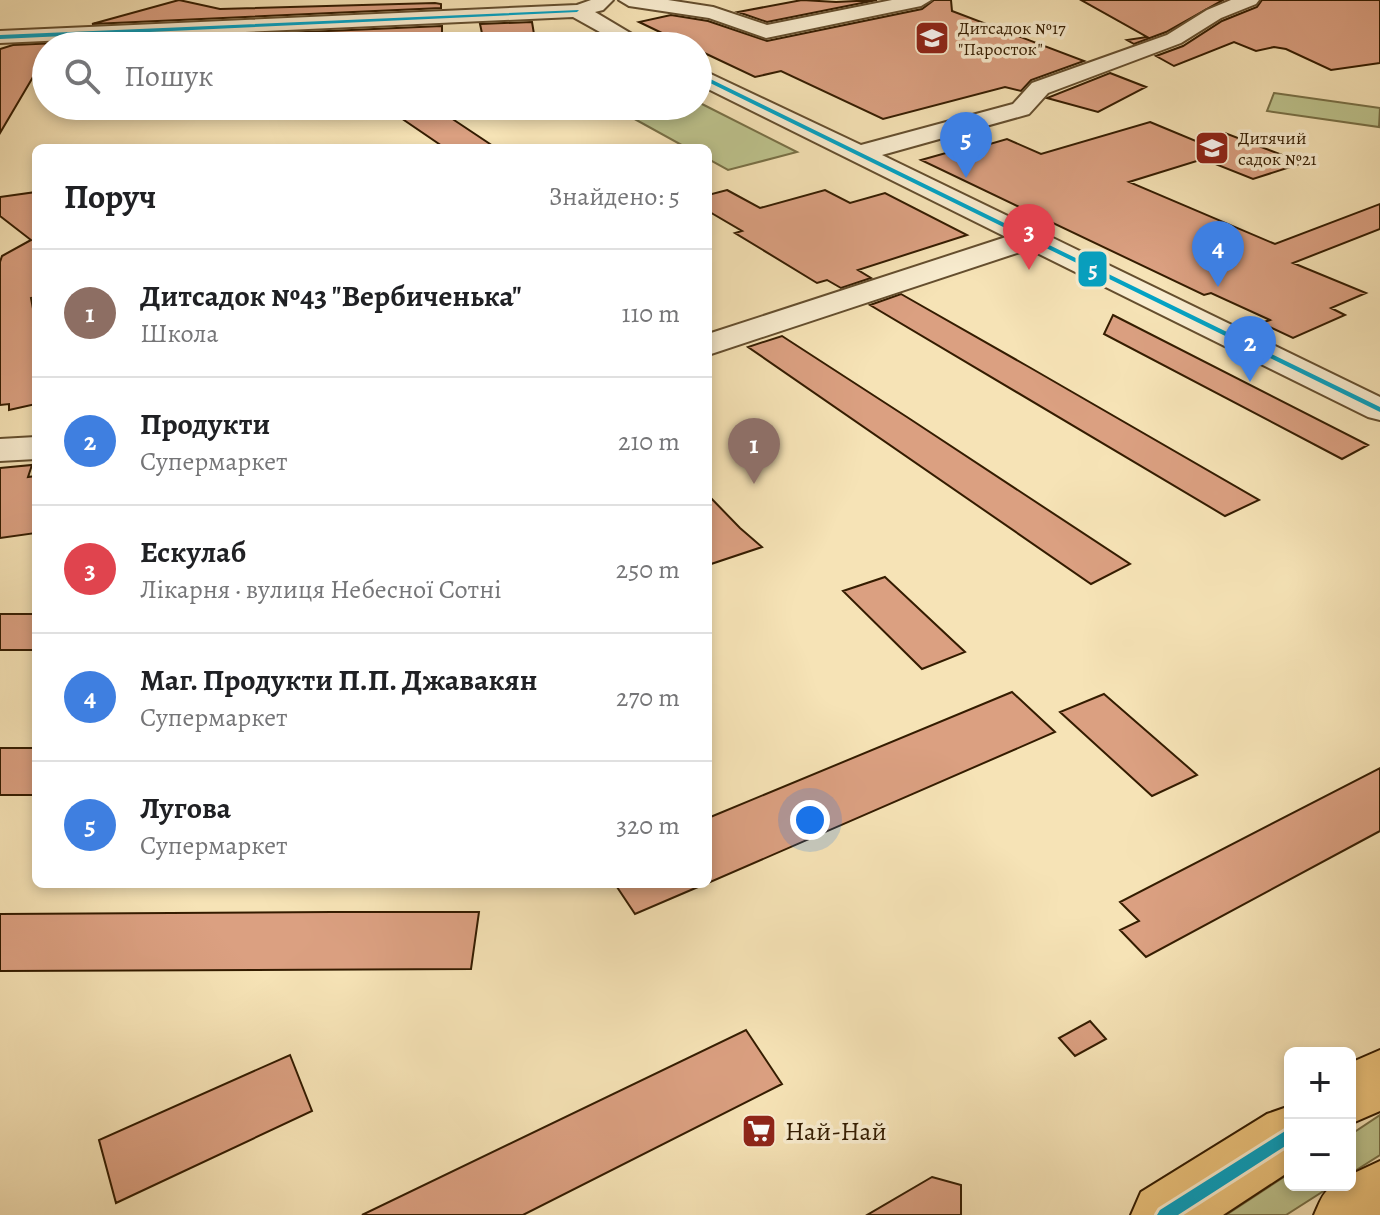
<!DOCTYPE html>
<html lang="uk">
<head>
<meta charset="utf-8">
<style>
	:root { --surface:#fff; --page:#f2f2f2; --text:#202124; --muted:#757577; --line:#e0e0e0; --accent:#8f2418 }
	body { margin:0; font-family:Alegreya,serif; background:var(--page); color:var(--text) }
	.controls { position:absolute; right:24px; bottom:24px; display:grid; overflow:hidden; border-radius:12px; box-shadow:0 4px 12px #0003 }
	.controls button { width:72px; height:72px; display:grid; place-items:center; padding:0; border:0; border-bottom:2px solid var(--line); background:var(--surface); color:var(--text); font:40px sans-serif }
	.you { position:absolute; left:810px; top:820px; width:28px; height:28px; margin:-20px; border:6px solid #fff; border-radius:50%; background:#1a73e8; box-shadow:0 0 0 12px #1a73e833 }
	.badge { display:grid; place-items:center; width:52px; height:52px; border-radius:50%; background:var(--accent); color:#fff; font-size:26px; font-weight:700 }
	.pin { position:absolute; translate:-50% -66px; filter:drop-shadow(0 2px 4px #0008) }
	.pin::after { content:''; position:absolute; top:42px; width:28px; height:24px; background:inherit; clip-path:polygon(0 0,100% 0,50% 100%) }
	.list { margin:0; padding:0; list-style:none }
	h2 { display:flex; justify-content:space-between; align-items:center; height:104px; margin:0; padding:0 32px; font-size:34px }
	h2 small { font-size:26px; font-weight:400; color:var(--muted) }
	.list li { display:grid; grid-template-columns:52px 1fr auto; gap:24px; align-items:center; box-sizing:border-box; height:128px; padding:0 32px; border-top:2px solid var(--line) }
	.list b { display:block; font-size:30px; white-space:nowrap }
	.list p { margin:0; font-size:26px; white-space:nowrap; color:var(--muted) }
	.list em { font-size:26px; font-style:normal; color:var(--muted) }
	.icon { flex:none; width:44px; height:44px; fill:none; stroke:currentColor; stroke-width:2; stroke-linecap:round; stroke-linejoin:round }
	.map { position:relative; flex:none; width:1380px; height:1215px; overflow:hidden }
	.search { position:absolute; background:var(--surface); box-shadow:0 4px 12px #0003; left:32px; top:32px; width:680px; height:88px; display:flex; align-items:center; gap:20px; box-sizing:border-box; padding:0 28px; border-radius:44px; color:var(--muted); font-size:30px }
	.panel { position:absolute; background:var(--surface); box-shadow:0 4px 12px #0003; left:32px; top:144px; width:680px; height:744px; border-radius:12px }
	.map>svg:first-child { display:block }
	.green { fill:#bdc38d; stroke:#787046; stroke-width:2 }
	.building { fill:#dba081; stroke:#341c00; stroke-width:2 }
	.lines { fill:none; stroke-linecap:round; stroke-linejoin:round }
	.minor-casing { stroke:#644e2e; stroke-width:4 }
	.major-casing { stroke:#341c00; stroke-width:4 }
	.minor { fill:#f9edd0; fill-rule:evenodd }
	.major { fill:#ebc27b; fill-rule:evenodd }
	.bus-1-casing { stroke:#f9edd0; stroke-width:6 }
	.bus-1 { fill:#03a2c4; fill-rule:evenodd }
	.labels { text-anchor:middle; stroke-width:7; stroke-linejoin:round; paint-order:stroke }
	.far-poi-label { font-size:18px; fill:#341c00; stroke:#f9edd0; text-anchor:start }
	.near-poi-label { font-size:26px; fill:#341c00; stroke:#f9edd0; text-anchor:start }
	.line-badge { stroke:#f9edd0; stroke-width:3 }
	.badge-label { font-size:22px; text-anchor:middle; font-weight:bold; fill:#fff }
</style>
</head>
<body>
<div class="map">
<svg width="1380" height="1215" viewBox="0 0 1380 1215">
	<rect width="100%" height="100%" fill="#f6e3b6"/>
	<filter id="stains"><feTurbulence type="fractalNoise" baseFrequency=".0025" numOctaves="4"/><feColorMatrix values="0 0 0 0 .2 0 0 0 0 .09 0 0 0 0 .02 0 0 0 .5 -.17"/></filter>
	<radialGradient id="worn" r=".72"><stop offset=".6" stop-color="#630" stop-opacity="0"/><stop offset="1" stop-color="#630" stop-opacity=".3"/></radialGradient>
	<path class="green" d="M1274,93L1380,108L1379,127L1267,111Z
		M698,102L797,152L728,170L708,159V148H687L611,106H698Z
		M1380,1115V1155L1350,1174V1135Z
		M1290,1173V1185H1333L1286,1215H1226Z"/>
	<path class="building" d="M179,0L220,9L435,3L441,4V8L92,24Z
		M802,0L836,2L877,0L767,22L738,12Z
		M934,0H951L952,11L1084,61L1031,80L1021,91L1005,87L883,119L781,71L755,77L698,50V46H689L639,22L671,15L708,21L767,41L922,9Z
		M1081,0H1223L1166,32L1134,44L1127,40L1147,37Z
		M1262,0H1380V63L1331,70L1286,49L1274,47L1256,51L1234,42L1174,66L1156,56L1183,46L1222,21L1257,7Z
		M532,22L534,34L509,36L510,41L484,43L480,24Z
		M442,26V38L292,39L173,46H46V55L0,133V49L13,45Z
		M1110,73L1146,87L1098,112L1047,98Z
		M439,110L496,148H445L401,118Z
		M1150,122L1198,142L1225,133L1303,163L1253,179L1203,159L1129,182L1275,244L1380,204V229L1293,263L1366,293L1331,308L1345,315L1293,338L1261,323L1270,320L1211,293L1204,295L921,160L985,142L990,144L1007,139L1041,154Z
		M727,190L760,208L825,190L850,203L885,193L967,235L858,270L871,278L841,288L827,280L817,283L735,233L742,231L708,211V195Z
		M36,192V297L31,298L36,325V404L9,410V404L0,405V262L2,256L31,240L0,216V197Z
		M901,294L1029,367L1259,500L1225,516L870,305Z
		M1113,315L1368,445L1342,459L1104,334Z
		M782,336L910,419L1130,564L1091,584L748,347Z
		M32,465L28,477L36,476V533L0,538V468Z
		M708,495L740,528L762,547L708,565Z
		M885,577L965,652L922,669L843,591Z
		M0,614H36V650H0Z
		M1012,692L1055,732L708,883V818Z
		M1104,694L1197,775L1152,796L1060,712Z
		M0,748H36V795H0Z
		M1380,768V831L1146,957L1120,930L1139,921L1120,902Z
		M615,884H705L635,914Z
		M332,912H479L471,969L0,971V914Z
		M1090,1021L1106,1039L1075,1056L1059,1038Z
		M746,1030L782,1084L523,1215H362Z
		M290,1055L312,1111L116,1203L99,1140Z
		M932,1177L961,1185V1215H867Z"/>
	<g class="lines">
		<g class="minor-casing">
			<path id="minor" d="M591,0H613L603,10L595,12L652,46H625L573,17L0,43V31L577,5Z
				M619,0H668L713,7L767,25L892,0H931L921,6L766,38L709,18L629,6Z
				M1231,0H1259L1256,4L1221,18L1181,43L1048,93L1029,114L882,155L1380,397V420L1368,417L1029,249L708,355V334L1006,237L698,84V68L861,145L1013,104L1032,83L1167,35L1207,10Z
				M36,437V459L0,461V439Z"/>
		</g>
		<g class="major-casing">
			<path id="major" d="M1380,1050V1111L1350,1124V1063Z
				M1290,1106V1171L1223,1215H1131L1141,1192L1267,1114Z
				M1380,1161V1215H1314C1324,1193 1324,1185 1350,1185V1175Z"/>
		</g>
		<use href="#minor" class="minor"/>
		<use href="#major" class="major"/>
		<g class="bus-1-casing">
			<path id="bus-1" d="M579,10L577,12L0,39V35Z
				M698,73L1380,407V412L698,77Z
				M1290,1128V1143L1178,1215H1157L1160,1210Z"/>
		</g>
		<use href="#bus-1" class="bus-1"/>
	</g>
	<defs>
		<g id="school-square" transform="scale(1.8)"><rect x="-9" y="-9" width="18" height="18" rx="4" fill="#8f2418" stroke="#f9edd0"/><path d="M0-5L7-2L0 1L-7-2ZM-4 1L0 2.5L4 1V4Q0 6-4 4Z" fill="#fff"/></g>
		<g id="supermarket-square" transform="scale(1.8)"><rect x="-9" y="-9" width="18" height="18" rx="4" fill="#8f2418" stroke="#f9edd0"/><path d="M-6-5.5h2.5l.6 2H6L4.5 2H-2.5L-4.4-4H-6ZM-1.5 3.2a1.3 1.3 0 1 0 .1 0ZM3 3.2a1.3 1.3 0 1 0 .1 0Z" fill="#fff"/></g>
	</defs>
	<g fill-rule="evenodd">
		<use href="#school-square" x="932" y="38"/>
		<use href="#school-square" x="1212" y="148"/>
		<use href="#supermarket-square" x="759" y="1131"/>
	</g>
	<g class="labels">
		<g class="far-poi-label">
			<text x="958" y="34">Дитсадок №17<tspan x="958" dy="21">"Паросток"</tspan></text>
			<text x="1238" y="144">Дитячий<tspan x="1238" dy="21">садок №21</tspan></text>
		</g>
		<g class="near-poi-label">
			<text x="785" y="1140">Най-Най</text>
		</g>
	</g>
	<rect class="line-badge" x="1077" y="250" width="31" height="38" rx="8" fill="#03a2c4"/>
	<g class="badge-label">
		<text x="1093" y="277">5</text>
	</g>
	<rect width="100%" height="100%" filter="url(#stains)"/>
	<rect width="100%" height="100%" fill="url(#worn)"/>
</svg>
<div class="controls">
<button>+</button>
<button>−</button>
</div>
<div class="you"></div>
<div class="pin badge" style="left:754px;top:484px;background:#8d6e63">1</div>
<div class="pin badge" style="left:1250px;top:382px;background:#3f7fe0">2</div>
<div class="pin badge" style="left:1029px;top:270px;background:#e0444e">3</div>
<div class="pin badge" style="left:1218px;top:287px;background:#3f7fe0">4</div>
<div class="pin badge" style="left:966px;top:178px;background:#3f7fe0">5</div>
<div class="search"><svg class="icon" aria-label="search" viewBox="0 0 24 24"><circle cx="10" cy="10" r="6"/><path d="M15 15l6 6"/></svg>Пошук</div>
<section class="panel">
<h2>Поруч<small>Знайдено: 5</small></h2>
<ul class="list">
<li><span class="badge" style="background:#8d6e63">1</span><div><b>Дитсадок №43 &quot;Вербиченька&quot;</b><p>Школа</p></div><em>110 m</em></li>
<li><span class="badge" style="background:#3f7fe0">2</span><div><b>Продукти</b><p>Супермаркет</p></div><em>210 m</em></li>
<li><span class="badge" style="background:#e0444e">3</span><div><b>Ескулаб</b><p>Лікарня · вулиця Небесної Сотні</p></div><em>250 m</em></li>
<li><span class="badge" style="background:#3f7fe0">4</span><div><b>Маг. Продукти П.П. Джавакян</b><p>Супермаркет</p></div><em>270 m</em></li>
<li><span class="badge" style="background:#3f7fe0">5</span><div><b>Лугова</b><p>Супермаркет</p></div><em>320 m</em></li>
</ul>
</section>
</div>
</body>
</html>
